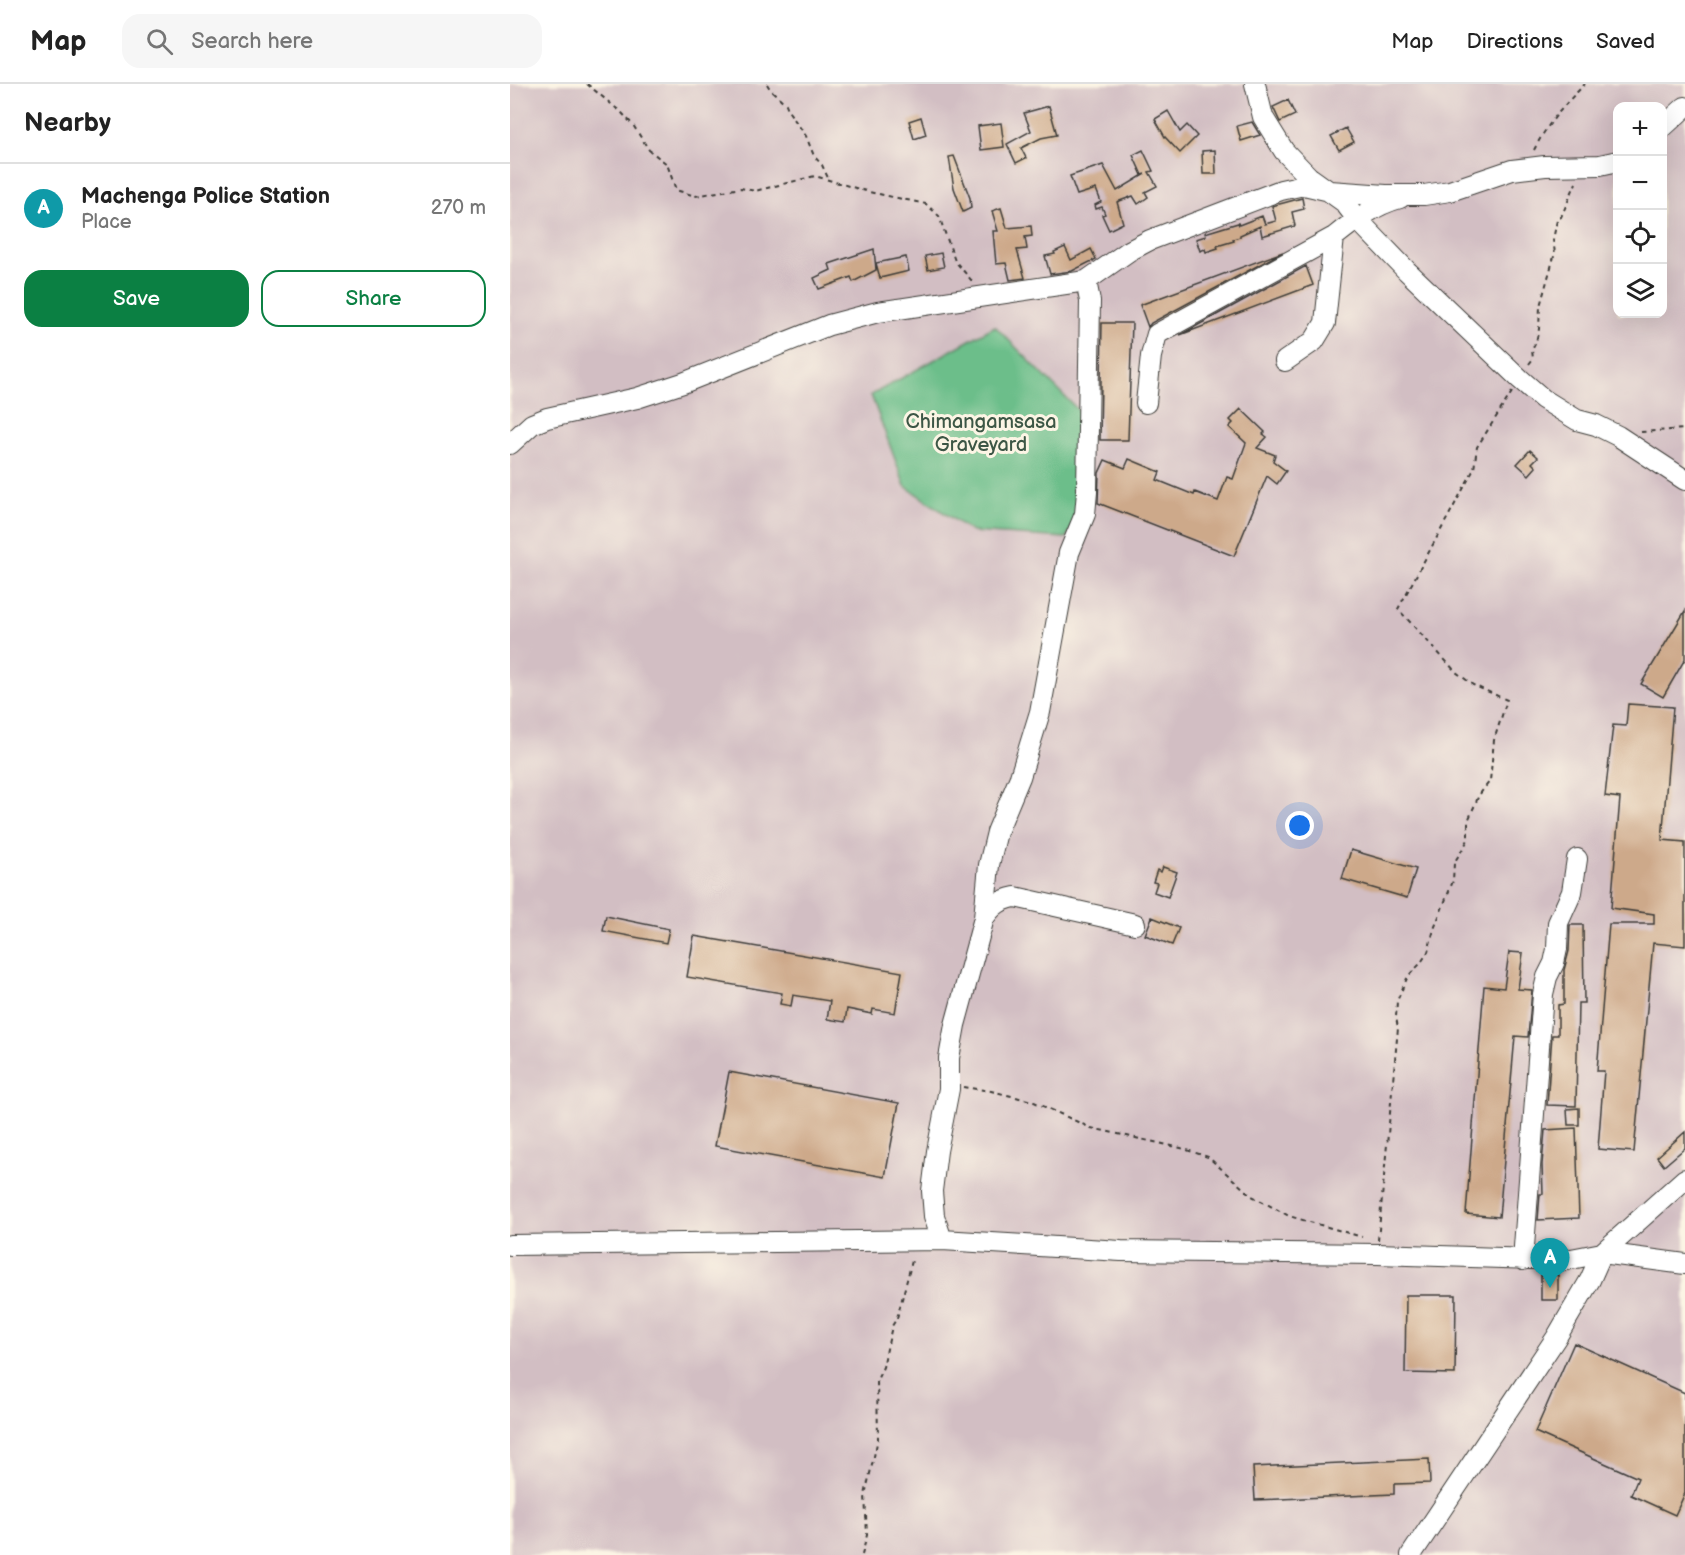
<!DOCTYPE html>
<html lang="en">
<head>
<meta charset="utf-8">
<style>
	:root { --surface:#fff; --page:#f6f6f6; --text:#222; --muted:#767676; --line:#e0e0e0; --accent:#0b8043 }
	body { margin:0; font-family:"Balsamiq Sans",sans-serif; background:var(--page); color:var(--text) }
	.controls { position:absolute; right:18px; top:18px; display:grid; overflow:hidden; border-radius:12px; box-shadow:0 6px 24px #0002 }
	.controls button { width:54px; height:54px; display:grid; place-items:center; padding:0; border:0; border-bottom:2px solid var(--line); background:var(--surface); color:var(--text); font:30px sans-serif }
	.you { position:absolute; left:790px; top:742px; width:21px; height:21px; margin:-15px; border:4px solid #fff; border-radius:50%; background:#1a73e8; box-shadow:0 0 0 9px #1a73e833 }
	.badge { display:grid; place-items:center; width:39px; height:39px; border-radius:50%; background:var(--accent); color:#fff; font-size:20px; font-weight:700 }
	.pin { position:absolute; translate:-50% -50px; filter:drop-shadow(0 2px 3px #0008) }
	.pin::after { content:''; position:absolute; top:32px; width:21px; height:18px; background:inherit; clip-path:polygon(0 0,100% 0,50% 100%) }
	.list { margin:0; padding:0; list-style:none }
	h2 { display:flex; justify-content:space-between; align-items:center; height:78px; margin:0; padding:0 24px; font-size:26px }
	h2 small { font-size:20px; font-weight:400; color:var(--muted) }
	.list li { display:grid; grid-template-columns:39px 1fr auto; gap:18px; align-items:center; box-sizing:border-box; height:90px; padding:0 24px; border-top:2px solid var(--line) }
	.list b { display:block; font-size:22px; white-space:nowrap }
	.list p { margin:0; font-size:20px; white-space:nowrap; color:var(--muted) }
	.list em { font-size:20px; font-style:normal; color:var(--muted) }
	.actions { display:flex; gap:12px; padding:18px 24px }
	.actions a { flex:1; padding:14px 0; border:2px solid var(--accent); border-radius:18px; text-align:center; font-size:21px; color:var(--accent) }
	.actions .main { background:var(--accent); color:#fff }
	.icon { flex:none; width:33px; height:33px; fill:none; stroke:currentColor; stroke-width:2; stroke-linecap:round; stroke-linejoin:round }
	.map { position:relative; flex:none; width:1175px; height:1471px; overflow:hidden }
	header { display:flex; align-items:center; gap:36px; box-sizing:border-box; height:84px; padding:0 30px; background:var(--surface); border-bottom:2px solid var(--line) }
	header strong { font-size:28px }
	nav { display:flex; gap:33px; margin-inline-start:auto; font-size:21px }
	.search { width:420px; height:54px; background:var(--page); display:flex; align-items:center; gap:15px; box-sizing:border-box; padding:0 21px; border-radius:18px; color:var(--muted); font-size:22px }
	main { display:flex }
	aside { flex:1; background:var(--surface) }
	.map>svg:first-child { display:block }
	.industrial { fill:#d2bec3; fill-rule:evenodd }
	.forest { fill:#6cbe8a; stroke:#446d53; stroke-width:1.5 }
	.building { fill:#cda98a }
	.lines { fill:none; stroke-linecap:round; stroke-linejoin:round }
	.minor-casing { stroke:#3c3b37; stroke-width:22 }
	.path { stroke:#3c3b37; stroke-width:2; stroke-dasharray:4.5 4.5; stroke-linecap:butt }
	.minor { stroke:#fff; stroke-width:20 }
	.labels { text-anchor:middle; stroke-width:6; stroke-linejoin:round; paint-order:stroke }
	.park-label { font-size:20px; fill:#3c5645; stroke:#fcf5e5 }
</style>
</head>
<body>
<header>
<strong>Map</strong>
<div class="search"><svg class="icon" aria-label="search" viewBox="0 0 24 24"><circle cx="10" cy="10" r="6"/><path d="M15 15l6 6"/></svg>Search here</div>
<nav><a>Map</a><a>Directions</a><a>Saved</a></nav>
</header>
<main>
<aside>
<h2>Nearby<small></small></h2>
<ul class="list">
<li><span class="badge" style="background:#0f9aa8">A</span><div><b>Machenga Police Station</b><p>Place</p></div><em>270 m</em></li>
</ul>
<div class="actions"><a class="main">Save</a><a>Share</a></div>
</aside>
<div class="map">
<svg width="1175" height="1471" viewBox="0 0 1175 1471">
	<rect width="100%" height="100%" fill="#fcf5e5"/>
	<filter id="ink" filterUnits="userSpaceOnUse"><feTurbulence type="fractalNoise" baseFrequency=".0167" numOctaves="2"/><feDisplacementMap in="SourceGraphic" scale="12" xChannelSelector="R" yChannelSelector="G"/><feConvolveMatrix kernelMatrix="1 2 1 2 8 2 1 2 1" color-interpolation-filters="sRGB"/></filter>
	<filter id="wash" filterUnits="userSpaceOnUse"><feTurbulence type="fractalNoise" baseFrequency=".008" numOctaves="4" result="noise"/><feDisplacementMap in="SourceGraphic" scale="24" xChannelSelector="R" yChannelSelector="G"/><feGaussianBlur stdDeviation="1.35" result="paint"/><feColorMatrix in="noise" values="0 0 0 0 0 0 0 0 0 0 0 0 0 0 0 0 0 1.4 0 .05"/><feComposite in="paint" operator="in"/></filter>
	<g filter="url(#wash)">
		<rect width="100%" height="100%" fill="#f4ecd3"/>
		<path class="industrial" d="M0,0H1175V1471H0ZM1108,22H1152V230H1108Z"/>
		<path class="forest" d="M485,242L572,330L570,431L556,454L462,448L395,402L361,311Z"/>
		<g id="blocks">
			<path class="building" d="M778,16L785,31L770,38L763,23Z
				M539,22L547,51L531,54L511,64L516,74L506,79L497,60L521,47L514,29Z
				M658,27L670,48L677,41L687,52L670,69L655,53L645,35Z
				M411,33L416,51L404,55L399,37Z
				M742,38L750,51L731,57L727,42Z
				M491,39L494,63L471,66L468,42Z
				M836,44L844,58L829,66L821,52Z
				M633,66L643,87L639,88L647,102L635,108L638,113L628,120L623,112L607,118L613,139L599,146L592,131L595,130L592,123L586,125L585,121L591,118L586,105L567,111L560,92L593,81L607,107L635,90L632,91L623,71Z
				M705,66L706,90H693L692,67Z
				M444,72L460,114L461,124L453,128L444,104L439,73Z
				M792,114L794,125L782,128L785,142L752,152L750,142L730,151V153L723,155L724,157L707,162L708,164L696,168L695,165L690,167L686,155L696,152L695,149L728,139L729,141L752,132L755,140L766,137L762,122Z
				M491,124L497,144L521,142L522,152L515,153L517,165L507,166L515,194L500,196L496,179L486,180L483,147H488L482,127Z
				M555,163L561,176L581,165L586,175L562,187L540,190L535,172L545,170L544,168Z
				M364,165L366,186L343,198L341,193L309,205L304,194L321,186L319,180Z
				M773,168L641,239L638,243L630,221Z
				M431,169L434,183L418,186L415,172Z
				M396,173L399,187L370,194L366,179Z
				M796,182L803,201L670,251Z
				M592,239H622L618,356H590Z
				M731,325L755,348L753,350L757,353L747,364L765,371L763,377L776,387L767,400L757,392L724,472L588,419L589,389L595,376L615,384L619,375L650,388L647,396L684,411L685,408L708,417L717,393L723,395L736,359L719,343L723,339L720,336Z
				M1020,366L1028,373L1022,379L1026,383L1019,391L1007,380Z
				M1175,527V575L1153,613L1131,600Z
				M1118,620L1163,623L1152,756L1175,758V862L1143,859L1124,1068L1088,1065L1094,987H1087L1099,840H1144V830L1101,824L1110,714L1095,712L1103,641L1116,642Z
				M841,766L906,785L897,814L832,795Z
				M653,783L667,788L658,813L644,808L647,799L643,798L647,786L651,788Z
				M96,832L159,845L156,859L93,847Z
				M642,833L669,844L662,861L635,851Z
				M1060,841H1073L1074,919H1068L1066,1022L1037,1021L1042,951H1048V921L1054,920V886L1059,867Z
				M184,852L392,888L385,929L363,925L362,930L337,925L335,938L317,935L320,917L283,911L281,922L270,920L272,909L177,893Z
				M999,868L1013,869L1008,905L1022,906L1018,953L1005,952L989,1133L956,1130L974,902L994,904Z
				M219,988L389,1019L375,1093L205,1062Z
				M1069,1024V1041H1058L1057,1025Z
				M1066,1044L1069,1134L1028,1136L1030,1110H1033L1032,1080L1035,1046Z
				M1175,1048V1064L1154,1082L1147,1073Z
				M1031,1191H1048V1216H1031Z
				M896,1211H946L945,1290L895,1289Z
				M1064,1259L1175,1309V1409L1165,1431L1121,1411L1128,1394L1025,1348Z
				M919,1375L920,1399L884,1400V1410L745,1416L743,1383Z"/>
		</g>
	</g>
	<g filter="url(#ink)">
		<use href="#blocks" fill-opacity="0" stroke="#3c3b37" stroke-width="1.5"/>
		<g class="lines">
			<g class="minor-casing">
				<path id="minor" d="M745,0L753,33L774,67L799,93L834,118L847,135L897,187L1010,295L1033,315L1067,336L1086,341L1108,352L1175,396
					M1152,44L1175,23
					M775,277L804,257L815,239L824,153
					M636,319L641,272L647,250L824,153C844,137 864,121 890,114
					M0,360L22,340L37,334L127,314L173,299L319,241L368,228L576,197L619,167L640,156L771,106L794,101L820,107L876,111H914L940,107L1002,86L1035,82L1090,81L1108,77
					M474,834C483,821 490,816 505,813L625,840
					M432,1156L424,1132L422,1107L427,1067L439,1005V974L445,941L474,834L479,781L487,748L510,693L530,628L559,469L575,430L577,408L580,217L576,197
					M0,1161L432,1156L611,1167L867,1170L1056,1176L1092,1169L1175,1095
					M1013,1176L1033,910L1037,893L1044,879L1047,865L1048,839L1062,808L1067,775
					M901,1471L1046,1254L1080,1196L1092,1169L1175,1180"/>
			</g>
			<path class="path" d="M77,0L112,29L123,41L139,66L157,80L166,106L185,112L231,104L245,107L305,92L359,108L416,120L429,132L445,177L462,197
				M257,0L260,5L276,20L279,28L296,52L304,72L312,81L319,96
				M1024,66C1037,40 1055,20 1075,0
				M1019,280L1023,275L1022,266L1026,258L1029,245L1030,222L1045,169L1043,156L1047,136L1051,133L1066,99
				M1131,348L1175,345
				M453,1003L481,1007L522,1017L581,1044L671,1064L698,1073L742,1112L779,1132L852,1153
				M868,1156L888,944L886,933L887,917L898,892L910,880L918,868L924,845L943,797L944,779L958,756V737L969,711L980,697L984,656L997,616L963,601L946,588L888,525L964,385L967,363L1002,308
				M352,1471L357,1451L355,1411L368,1355L367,1296L373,1283L382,1242L387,1234L403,1173"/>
			<use href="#minor" class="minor"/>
		</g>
	</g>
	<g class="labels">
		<g class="park-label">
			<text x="471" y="344">Chimangamsasa<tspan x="471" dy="23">Graveyard</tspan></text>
		</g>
	</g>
</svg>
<div class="controls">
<button>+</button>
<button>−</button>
<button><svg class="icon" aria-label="locate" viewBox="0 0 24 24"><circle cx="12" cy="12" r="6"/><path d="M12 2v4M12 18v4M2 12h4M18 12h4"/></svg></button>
<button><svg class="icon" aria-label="layers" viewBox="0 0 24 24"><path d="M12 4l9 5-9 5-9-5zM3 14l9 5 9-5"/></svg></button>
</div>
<div class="you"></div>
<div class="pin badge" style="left:1040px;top:1204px;background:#0f9aa8">A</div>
</div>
</main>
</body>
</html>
